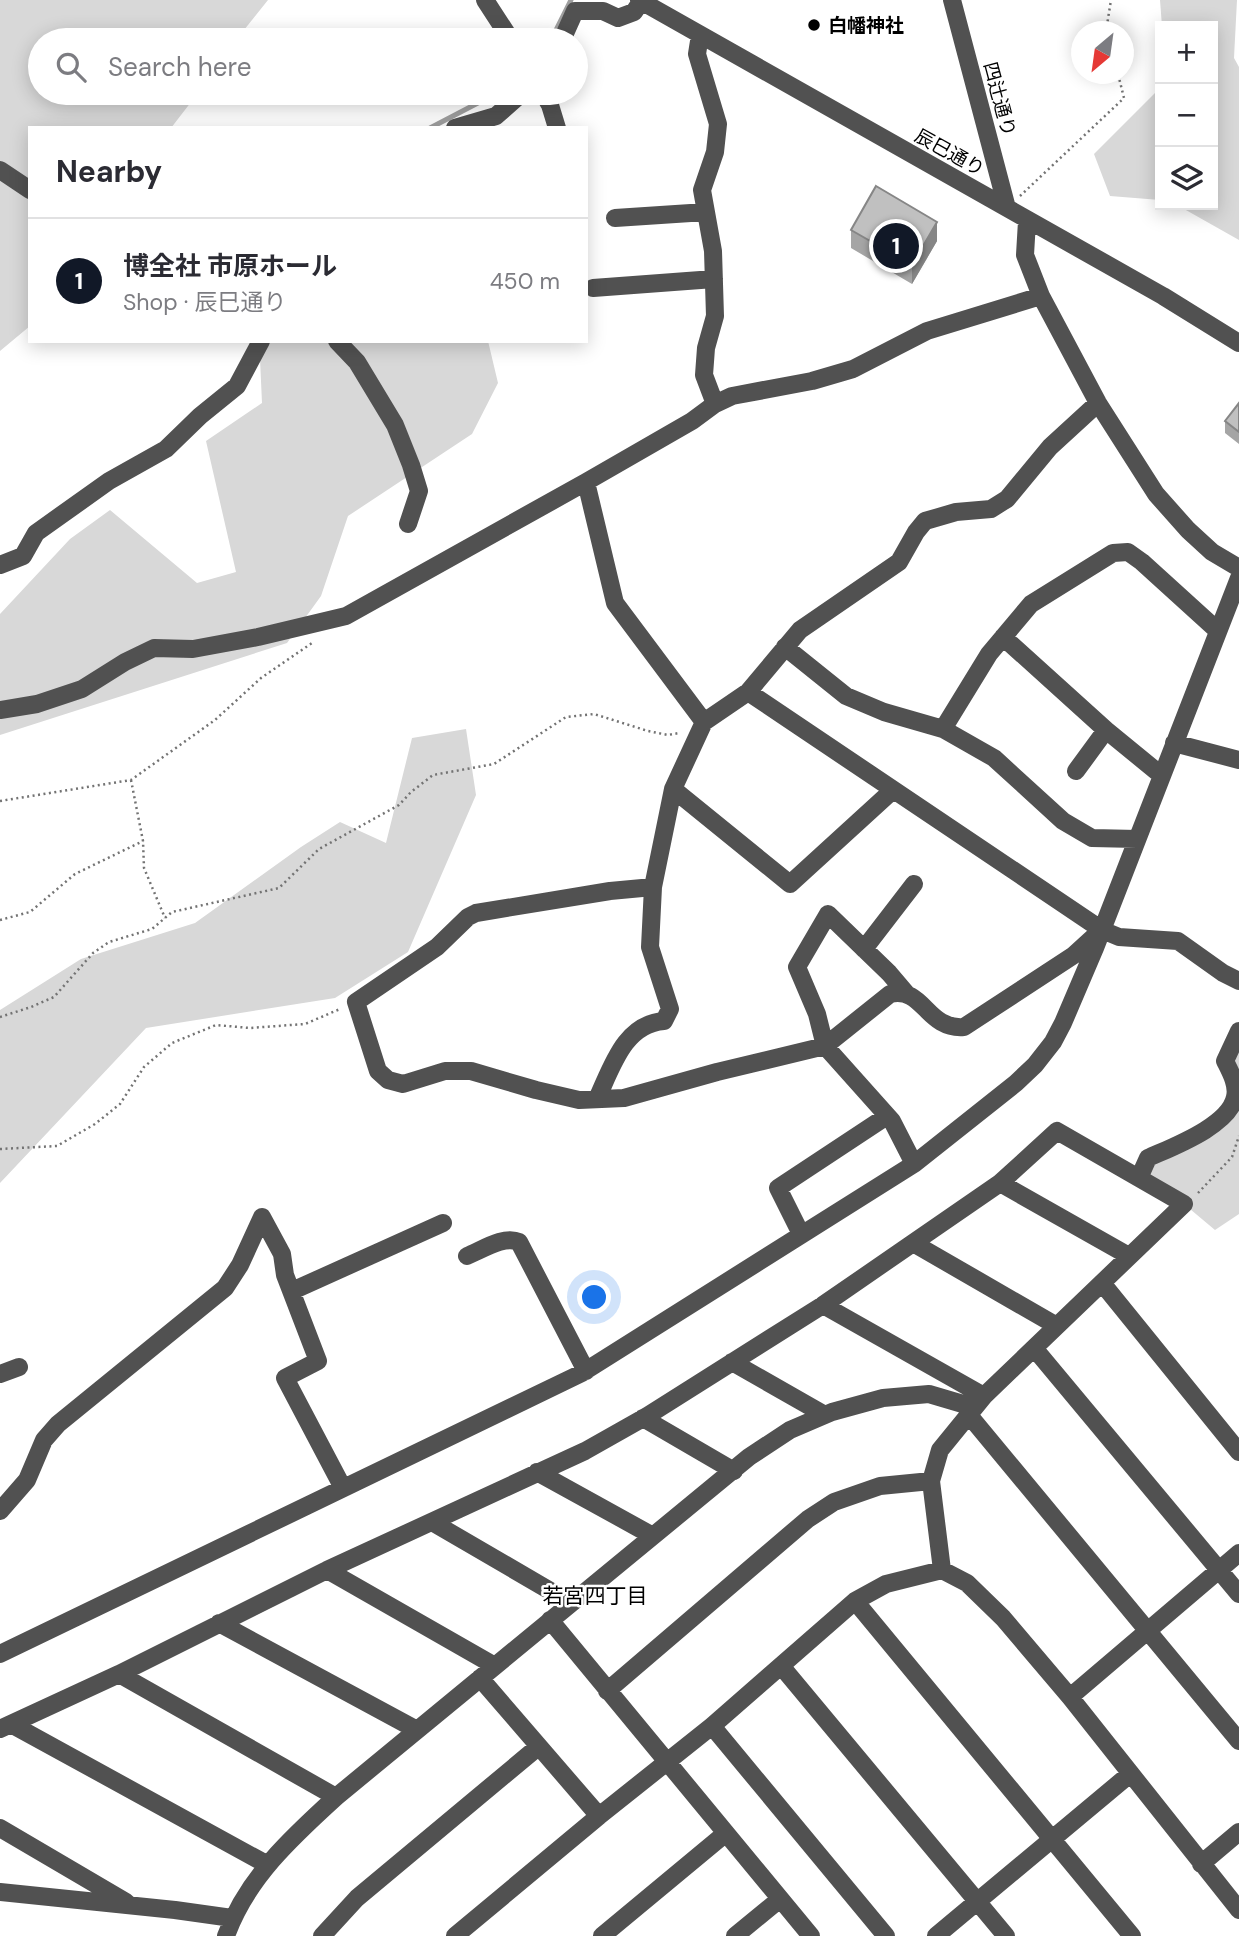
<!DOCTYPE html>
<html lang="en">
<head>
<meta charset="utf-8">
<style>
	:root { --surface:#fff; --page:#f2f2f3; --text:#2b2b33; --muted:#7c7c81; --line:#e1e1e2; --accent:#111827 }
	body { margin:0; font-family:"DM Sans","Noto Sans JP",sans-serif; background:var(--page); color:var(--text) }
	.controls { position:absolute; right:21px; top:21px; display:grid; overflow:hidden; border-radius:0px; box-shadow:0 4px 18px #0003 }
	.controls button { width:63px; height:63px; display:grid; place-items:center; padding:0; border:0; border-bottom:2px solid var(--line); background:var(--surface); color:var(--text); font:35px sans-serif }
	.compass { position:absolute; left:1071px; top:21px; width:63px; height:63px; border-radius:50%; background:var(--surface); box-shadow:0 4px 18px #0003; rotate:209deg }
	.you { position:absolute; left:595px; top:1298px; width:24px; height:24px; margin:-18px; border:5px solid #fff; border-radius:50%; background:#1a73e8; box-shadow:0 0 0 10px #1a73e833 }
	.badge { display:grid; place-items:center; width:46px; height:46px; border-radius:50%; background:var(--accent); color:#fff; font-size:23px; font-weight:700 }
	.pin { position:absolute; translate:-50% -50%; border:4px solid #fff; box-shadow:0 2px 7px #0006 }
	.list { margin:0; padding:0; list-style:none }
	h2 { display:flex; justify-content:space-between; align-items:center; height:91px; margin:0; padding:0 28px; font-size:30px }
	h2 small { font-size:23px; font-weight:400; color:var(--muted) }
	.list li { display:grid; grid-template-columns:46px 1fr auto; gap:21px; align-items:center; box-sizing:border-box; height:126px; padding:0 28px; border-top:2px solid var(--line) }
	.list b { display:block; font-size:26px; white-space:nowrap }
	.list p { margin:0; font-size:23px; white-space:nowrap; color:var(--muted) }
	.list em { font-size:23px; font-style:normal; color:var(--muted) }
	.icon { flex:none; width:38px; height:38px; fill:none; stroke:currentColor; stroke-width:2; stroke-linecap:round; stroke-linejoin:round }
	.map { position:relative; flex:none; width:1239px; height:1936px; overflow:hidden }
	.search { position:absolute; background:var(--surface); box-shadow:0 4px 18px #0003; left:28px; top:28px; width:560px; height:77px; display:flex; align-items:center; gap:18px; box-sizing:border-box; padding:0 24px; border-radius:38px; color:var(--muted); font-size:26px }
	.panel { position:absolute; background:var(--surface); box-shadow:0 4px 18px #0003; left:28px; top:126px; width:560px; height:217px; border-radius:0px }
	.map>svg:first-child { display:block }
	.green { fill:#d8d8d8 }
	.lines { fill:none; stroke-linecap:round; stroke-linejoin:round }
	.stream { stroke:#9f9f9f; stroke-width:5 }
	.path { stroke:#737373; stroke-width:2.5; stroke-dasharray:2 3.5; stroke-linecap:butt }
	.minor { stroke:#515151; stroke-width:18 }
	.wall { fill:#a5a5a5 }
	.shaded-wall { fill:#868686 }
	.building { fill:#c0c0c0; stroke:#868686; stroke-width:2 }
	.poi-dot { fill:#000; stroke:#fff; stroke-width:2.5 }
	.labels { text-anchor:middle; stroke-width:5; stroke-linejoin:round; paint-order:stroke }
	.poi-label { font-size:19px; font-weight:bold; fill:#000; stroke:#fff; text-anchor:start }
	.street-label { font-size:19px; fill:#000; stroke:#fff }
	.neighbourhood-label { font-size:21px; fill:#000; stroke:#fff }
</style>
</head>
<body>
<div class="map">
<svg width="1239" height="1936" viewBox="0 0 1239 1936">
	<rect width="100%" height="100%" fill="#fff"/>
	<path class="green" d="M0,0H268L236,40H40V93H198L171,128H30V326L0,351Z
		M1160,0H1237L1234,58L1239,67V240L1177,205H1213V26H1162Z
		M1160,88V200L1110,196L1094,154Z
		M251,341H488L498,383L472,434L348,516L321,596L287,643L0,735V614L70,539L110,510L197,583L236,572L206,441L262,403L260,359Z
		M466,729L476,795L408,952L335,998L146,1028L0,1183V1010L81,959L195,923L301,847L340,822L386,843L412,738Z
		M1239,1024V1214L1215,1230L1184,1204L1139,1178L1148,1158L1226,1115L1236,1096L1225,1061Z"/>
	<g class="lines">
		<path class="stream" d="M551,40L571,0
			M430,128L497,93"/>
		<path class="path" d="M1109,32L1107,25L1111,0
			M1020,196L1124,98L1118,74
			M131,780L143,841L144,868L165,918
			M0,801L131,780L215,720L261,678L312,643
			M0,920L30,912L75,874L143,841
			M0,1017L31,1007L54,997L93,953L109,942L152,929L172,912L279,888L319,849L399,805L411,792L433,775L494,764L566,717L594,714L648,731L668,735L679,733
			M0,1149L57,1146L95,1124L120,1104L144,1067L172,1043L216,1025L250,1028L305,1024L340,1009
			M1198,1193L1232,1157L1239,1136"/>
		<path class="minor" d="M485,0L511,40
			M639,0L1163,296L1239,343
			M952,0L1007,208
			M700,35L697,54L718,124L715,152L702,190L713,251L715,316L706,348L704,375L715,404
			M562,40L575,11H603L618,18L634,12L642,0
			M543,93L550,105L557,128
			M455,128L496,116L522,93
			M0,170L30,190
			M615,218L706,212
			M1027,221L1025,255L1041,296L1098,403L1156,494L1188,530L1212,552L1239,568
			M593,288L714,279
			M337,341L357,362L395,425L411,465L419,491L408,524
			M586,482L615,603L704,722
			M0,565L23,556L36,533L109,481L166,449L200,416L237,386L261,341
			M1003,637L1106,730L1161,775
			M785,647L846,696L884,712L943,729L994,758L1063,821L1092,838L1137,839
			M748,692L1102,930L1119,937L1178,941L1223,973L1239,981
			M0,710L37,704L82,689L125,662L154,648L193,649L258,637L346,616L586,482L692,421L715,404L732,396L812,381L853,369L927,331L1041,296
			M943,729L989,654L1031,604L1113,553L1128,552L1142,562L1218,631
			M1174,743L1239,760
			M1076,771L1106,730
			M673,789L790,884L893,790
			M653,887L610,891L476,913L468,917L437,947L356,1002L378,1071L388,1080L403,1084L445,1071H471L536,1090L579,1100L624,1098L717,1072L825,1046L890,994C924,986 926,1030 964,1027L1074,955L1097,934
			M864,949L914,884
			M906,993L889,973L828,914L797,967L817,1014L825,1046L892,1121L914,1164
			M597,1099C612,1067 624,1024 664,1021L670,1009L650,947L653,887L673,789L704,722L748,692L800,630L899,562L916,532L925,521L956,512L991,509L1007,499L1050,447L1098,403
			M1139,1178L1148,1158C1172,1147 1229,1126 1235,1097C1238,1085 1230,1071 1225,1061L1239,1031
			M1000,1183L1129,1256
			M801,1234L778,1188L887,1116
			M913,1243L1057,1326
			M467,1256C482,1250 504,1235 519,1242L586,1371
			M1102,1283L1239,1452
			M292,1291L443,1223
			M823,1305L984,1396
			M1034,1348L1239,1594
			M732,1362L825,1415
			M0,1374L19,1367
			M968,1414L1239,1741
			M643,1418L734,1471
			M537,1472L653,1536
			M0,1511L27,1480L44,1440L58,1424L225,1288L240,1265L262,1217L282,1254L285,1275L318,1361L285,1378L343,1488
			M432,1522L571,1603
			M327,1570L495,1666
			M855,1601L1132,1936
			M550,1620L811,1936
			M219,1623L417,1730
			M0,1654L582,1373L914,1164L1016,1083L1035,1065L1053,1042L1063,1023L1095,948L1239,578
			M782,1667L1006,1936
			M119,1674L336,1797
			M480,1678L599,1816
			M607,1691L808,1519L834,1502L880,1486L931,1481
			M1070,1697L1239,1553
			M11,1724L268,1865
			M712,1726L886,1936
			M0,1729L119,1674L327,1570L585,1451L647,1416L823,1305L1000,1183L1057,1131L1184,1204L984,1396L940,1450L931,1481L942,1570
			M0,1828L126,1902
			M1201,1864L1239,1832
			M0,1892L175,1910L232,1918
			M226,1936C246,1879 292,1837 336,1797L749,1457L790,1430L832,1412L883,1398L929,1394L973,1407
			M322,1936L357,1898L538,1747
			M455,1936L599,1816L712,1726L855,1601L886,1584L942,1570L967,1583L1003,1618L1070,1697L1239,1910
			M602,1936L726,1833
			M735,1936L780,1899
			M936,1936L1130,1774"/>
	</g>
	<path class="wall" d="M851,230L937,241L912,284L851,248Z
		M1239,403V444L1225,433V421Z"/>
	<path class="shaded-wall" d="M937,222V241L912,284V265Z"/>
	<path class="building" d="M876,186L937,222L912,265L851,230Z
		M1239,403V432L1225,421Z"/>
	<circle class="poi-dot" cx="814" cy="25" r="7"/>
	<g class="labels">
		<g class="poi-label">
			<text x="828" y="32">白幡神社</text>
		</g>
		<g class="street-label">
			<text transform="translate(1000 99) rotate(75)" y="7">四辻通り</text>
			<text transform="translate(950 152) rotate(29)" y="7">辰巳通り</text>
		</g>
		<g class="neighbourhood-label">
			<text x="595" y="1603">若宮四丁目</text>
		</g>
	</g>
</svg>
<div class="controls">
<button>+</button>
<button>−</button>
<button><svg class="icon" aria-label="layers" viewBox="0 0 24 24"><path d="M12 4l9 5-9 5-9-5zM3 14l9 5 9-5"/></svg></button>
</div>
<svg class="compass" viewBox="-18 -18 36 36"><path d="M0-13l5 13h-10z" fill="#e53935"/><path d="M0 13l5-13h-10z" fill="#7c7c81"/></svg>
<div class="you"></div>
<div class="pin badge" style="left:896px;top:246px">1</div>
<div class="search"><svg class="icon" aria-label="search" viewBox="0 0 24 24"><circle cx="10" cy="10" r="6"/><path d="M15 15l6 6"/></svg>Search here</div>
<section class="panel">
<h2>Nearby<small></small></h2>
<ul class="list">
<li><span class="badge">1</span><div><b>博全社 市原ホール</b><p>Shop · 辰巳通り</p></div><em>450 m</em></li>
</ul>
</section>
</div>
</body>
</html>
